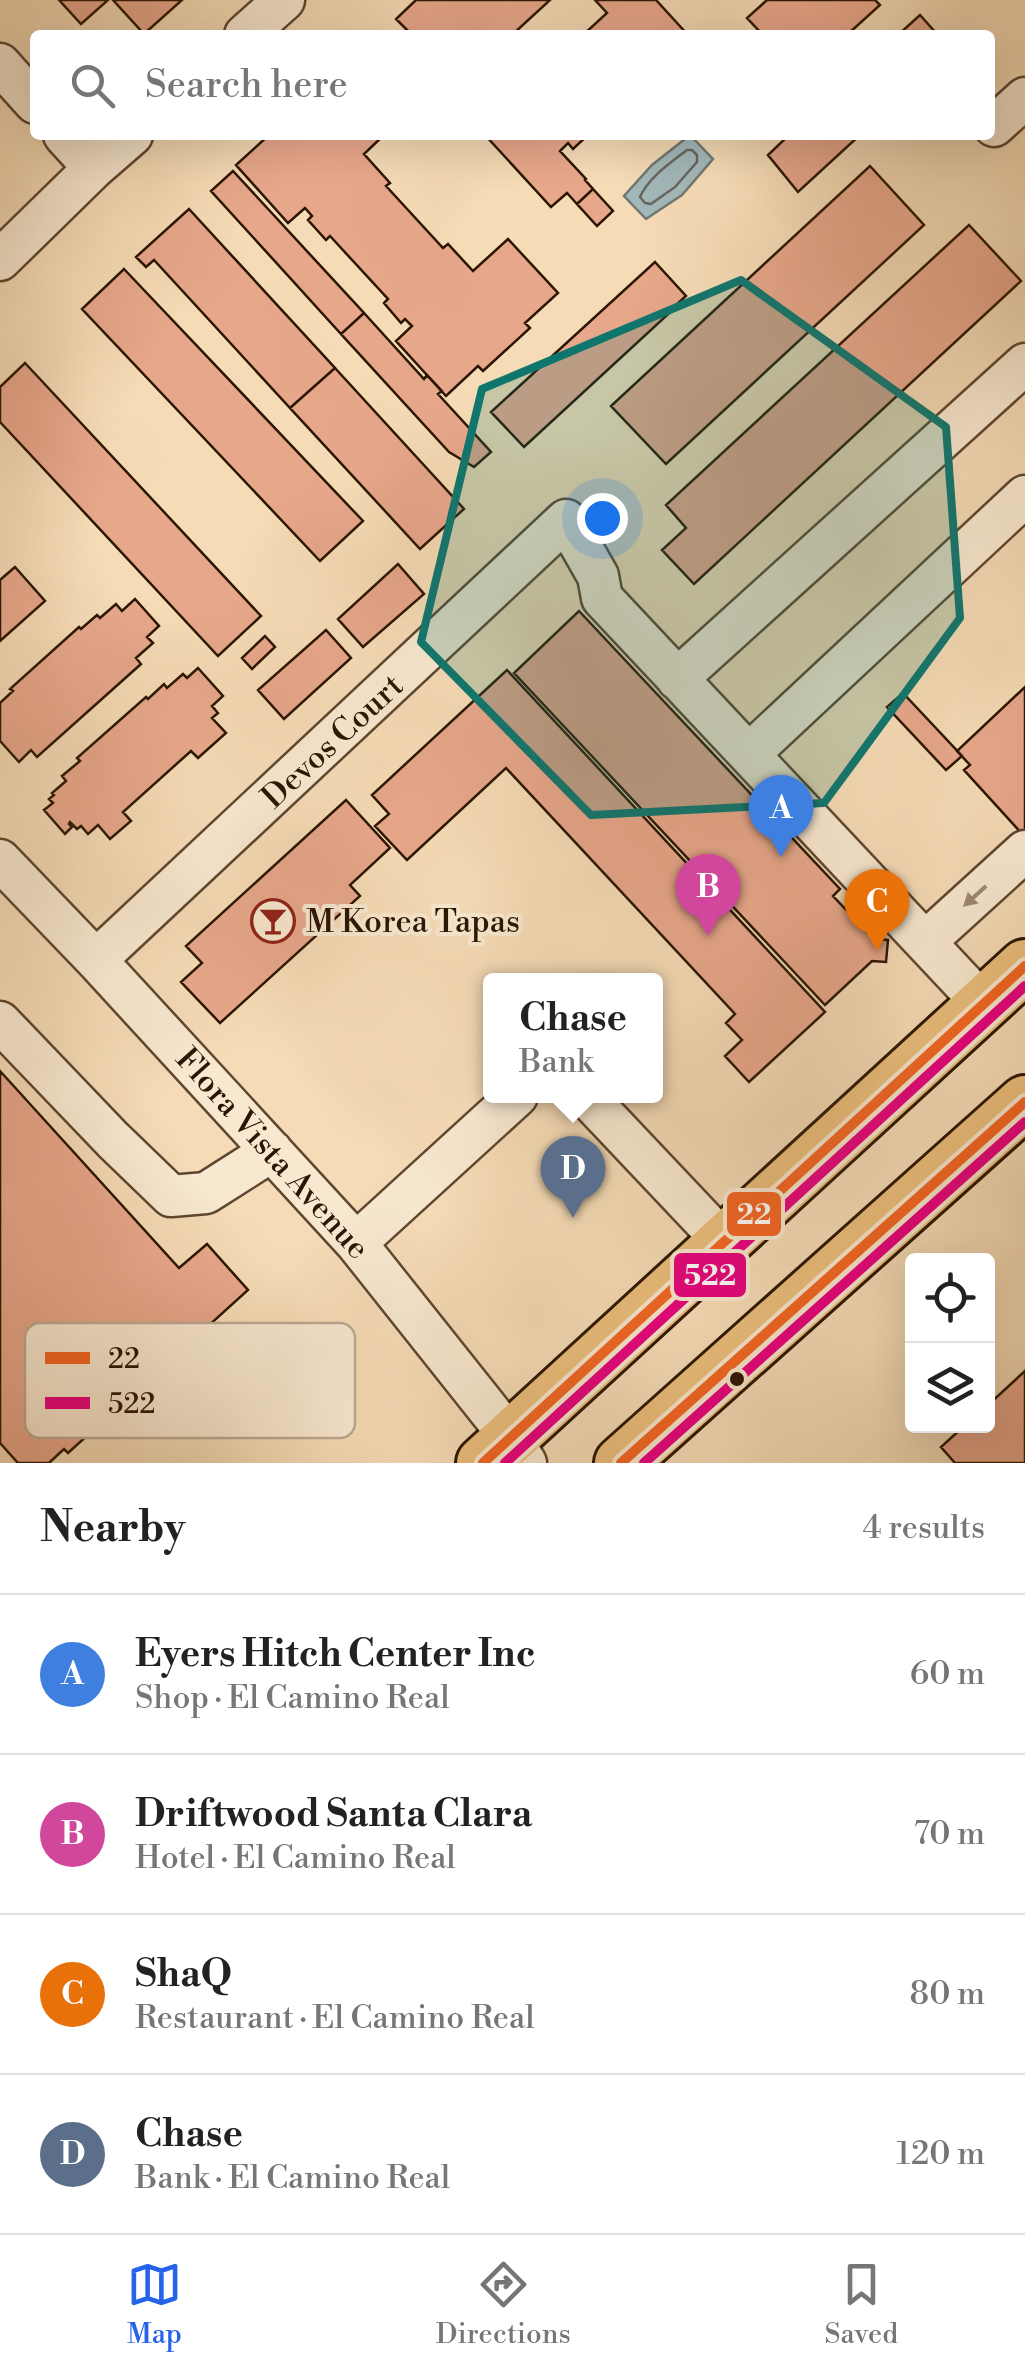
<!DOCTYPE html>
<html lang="en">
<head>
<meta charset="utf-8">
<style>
	:root { --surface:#fff; --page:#f2f2f2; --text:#222; --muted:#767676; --line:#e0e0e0; --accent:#2563eb }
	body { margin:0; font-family:"Libre Bodoni",serif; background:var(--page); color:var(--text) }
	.controls { position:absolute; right:30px; bottom:30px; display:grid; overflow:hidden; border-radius:10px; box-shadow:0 10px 40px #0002 }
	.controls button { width:90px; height:90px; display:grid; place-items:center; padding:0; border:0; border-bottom:2px solid var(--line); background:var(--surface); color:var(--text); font:50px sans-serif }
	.you { position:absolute; left:602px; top:518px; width:35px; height:35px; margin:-25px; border:8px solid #fff; border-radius:50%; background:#1a73e8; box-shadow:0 0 0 15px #1a73e833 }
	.badge { display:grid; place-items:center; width:65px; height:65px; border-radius:50%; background:var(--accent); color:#fff; font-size:32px; font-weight:700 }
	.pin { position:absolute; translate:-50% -82px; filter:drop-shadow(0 2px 5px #0008) }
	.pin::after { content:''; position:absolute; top:52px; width:35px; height:30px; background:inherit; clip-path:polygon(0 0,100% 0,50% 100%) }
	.popup { position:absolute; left:483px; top:973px; width:180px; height:130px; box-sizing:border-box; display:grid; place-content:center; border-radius:10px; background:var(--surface); filter:drop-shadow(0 2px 8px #0005); font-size:32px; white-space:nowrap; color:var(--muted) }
	.popup b { font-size:38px; color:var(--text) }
	.popup::after { content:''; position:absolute; left:50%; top:100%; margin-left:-20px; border:20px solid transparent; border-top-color:var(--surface) }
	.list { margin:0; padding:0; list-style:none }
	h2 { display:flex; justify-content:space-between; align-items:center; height:130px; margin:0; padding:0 40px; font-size:42px }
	h2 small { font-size:32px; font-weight:400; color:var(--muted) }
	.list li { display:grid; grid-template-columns:65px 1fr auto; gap:30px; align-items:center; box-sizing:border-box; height:160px; padding:0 40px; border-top:2px solid var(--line) }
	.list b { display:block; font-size:38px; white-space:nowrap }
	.list p { margin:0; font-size:32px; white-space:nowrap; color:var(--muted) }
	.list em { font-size:32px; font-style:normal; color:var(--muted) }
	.icon { flex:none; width:55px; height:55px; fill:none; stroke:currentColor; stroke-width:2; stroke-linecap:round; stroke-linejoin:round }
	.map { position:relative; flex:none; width:1025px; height:1463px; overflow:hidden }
	.search { position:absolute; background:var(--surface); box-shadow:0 10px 40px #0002; left:30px; right:30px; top:30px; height:110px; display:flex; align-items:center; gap:25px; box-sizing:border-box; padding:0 35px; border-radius:10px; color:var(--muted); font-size:38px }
	.sheet { height:770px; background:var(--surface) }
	nav { display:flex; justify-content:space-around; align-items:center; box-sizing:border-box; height:140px; border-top:2px solid var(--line); background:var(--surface); font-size:28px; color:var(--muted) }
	nav a { display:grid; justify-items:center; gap:5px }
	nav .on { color:var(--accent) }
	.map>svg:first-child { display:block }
	.water { fill:#a2b8ba; stroke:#727771; stroke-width:2.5 }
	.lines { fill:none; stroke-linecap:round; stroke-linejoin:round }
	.shore { stroke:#66665e; stroke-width:2.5 }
	.building { fill:#e7a78b; stroke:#2b1503; stroke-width:2.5 }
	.minor-casing { stroke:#5e4630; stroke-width:45 }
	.major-casing { stroke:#2b1503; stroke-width:58 }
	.minor { stroke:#f8e8d0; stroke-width:40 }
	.major { stroke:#eabe7b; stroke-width:52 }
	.bus-1-casing { stroke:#f8e8d0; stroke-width:18 }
	.bus-2-casing { stroke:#f8e8d0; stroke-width:18 }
	.bus-1 { stroke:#f26522; stroke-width:10 }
	.bus-2 { stroke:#e5007d; stroke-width:10 }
	.oneway { fill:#9c8974 }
	.marked { fill:#0f766e; fill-opacity:0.2; stroke:#0f766e; stroke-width:8; stroke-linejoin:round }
	.bus-dot { fill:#2b1503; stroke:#f8e8d0; stroke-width:4 }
	.labels { text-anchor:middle; stroke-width:8; stroke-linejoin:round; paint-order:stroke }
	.street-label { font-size:32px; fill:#2b1503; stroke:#f8e8d0 }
	.poi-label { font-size:32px; fill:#2b1503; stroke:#f8e8d0; text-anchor:start }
	.key { fill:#f8e8d0; stroke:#baa992; stroke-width:2.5 }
	.key-label { font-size:28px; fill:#2b1503 }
	.line-badge { stroke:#f8e8d0; stroke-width:4 }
	.badge-label { font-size:28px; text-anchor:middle; font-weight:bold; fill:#fff }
</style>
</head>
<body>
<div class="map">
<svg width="1025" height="1463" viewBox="0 0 1025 1463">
	<rect width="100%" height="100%" fill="#f5dbb6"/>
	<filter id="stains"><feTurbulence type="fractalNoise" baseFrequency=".002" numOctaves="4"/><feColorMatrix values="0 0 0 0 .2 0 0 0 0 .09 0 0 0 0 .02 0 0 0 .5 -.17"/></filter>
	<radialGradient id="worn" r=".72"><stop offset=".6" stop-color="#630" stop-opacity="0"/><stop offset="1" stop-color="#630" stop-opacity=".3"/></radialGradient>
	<path class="water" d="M690,135L713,159L682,195L646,219L624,196L652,165Z"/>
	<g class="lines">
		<path class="shore" d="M687,150H692L697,155V162L675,187L651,204L645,203L640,197C648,178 670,163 687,150Z"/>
	</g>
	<path class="building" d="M59,0H108L81,24Z
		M113,0H182L144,34Z
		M416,0H550L512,35H412L396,19Z
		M595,0H656L688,35H583L607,13Z
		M767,0H875L880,5L847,35H763L747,18Z
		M920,15L937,34L940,32L942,35H898Z
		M269,135H384L364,154L390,183L386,186L443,248L448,244L473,271L508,239L558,293L525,323L530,328L483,371L478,366L446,396L396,341L412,326L405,319L401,323L384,303L388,299L330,236L326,240L308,220L312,216L305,208L288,223L236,165Z
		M485,135H588L573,149L568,143L560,151L586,179L585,180L593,189L577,204L567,193L551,207Z
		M789,135H860L798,192L768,155Z
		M870,166L924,225L666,464L611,406Z
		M233,171L364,313L341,334L211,191Z
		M593,189L613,211L597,226L577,204Z
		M189,209L335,368L290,408L154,260L146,267L136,257Z
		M969,225L1021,281L694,584L662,550L686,528L666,505Z
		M655,262L686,296L676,305L677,306L524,447L491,412Z
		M124,269L363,521L320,561L82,309Z
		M364,313L424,379L427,375L442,391L438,394L491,452L474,467L449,452L341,334Z
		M25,363L261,616L218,656L0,422V387Z
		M335,368L464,509L420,549L290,408Z
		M398,564L424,594L363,647L338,619Z
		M15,567L45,601L0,641V580Z
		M135,599L159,626L147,637L153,643L136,658L141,664L37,757L31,750L19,762L0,741V703L13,691L10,689L79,627L81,629L97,615L100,618L116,604L122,611Z
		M579,611L840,889L833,896L874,939L888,940L886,962L872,961L825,1005L514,673Z
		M326,630L351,658L284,719L258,690Z
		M265,636L275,647L252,669L242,658Z
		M198,668L223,696L212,706L218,713L212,718L226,733L198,758L191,751L123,812L131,821L110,839L98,825L88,834L81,826L77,829L70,822L69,824L72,827L65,834L44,810L53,803L49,799L54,795L52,793L66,781L62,776L80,761L77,758L146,697L148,699L164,684L167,688L183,674L187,678Z
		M507,670L825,1012L749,1082L725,1056L742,1040L726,1023L735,1014L506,768L407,860L375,826L389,814L372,795Z
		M1025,687V835L1024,836L964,770L970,765L957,751Z
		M903,693L962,756L946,770L887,707Z
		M346,800L390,848L350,885L360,896L220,1023L181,982L202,963L186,946Z
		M0,1071L179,1268L207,1244L248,1290L68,1453L64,1449L49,1463H18L0,1443Z
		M1025,1371V1463H955L941,1447L964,1426H988V1405Z"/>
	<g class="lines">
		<g class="minor-casing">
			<path id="minor" d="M245,35L284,0
				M0,64L35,103
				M994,126L1025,98
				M64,135L94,168
				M0,260L94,168L132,135
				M677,679L1025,364
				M749,754L1025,496
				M0,860L96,960L356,1243L511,1438L526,1463
				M925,942L1025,851
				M96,960L566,520L598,576L602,598L983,1004
				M0,1022L113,1140L171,1196L206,1193L272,1151
				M586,1096L724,1242
				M356,1243L517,1096"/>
		</g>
		<g class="major-casing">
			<path id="major" d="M483,1463L1025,966
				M621,1463L1025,1102"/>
		</g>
		<use href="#minor" class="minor"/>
		<use href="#major" class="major"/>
		<g class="bus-1-casing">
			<path id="bus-1" d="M483,1463L1025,966
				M621,1463L1025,1102"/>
		</g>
		<g class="bus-2-casing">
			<path id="bus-2" d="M505,1463L1025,986
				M644,1463L1025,1122"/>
		</g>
		<use href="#bus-1" class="bus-1"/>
		<use href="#bus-2" class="bus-2"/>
	</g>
	<defs><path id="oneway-solid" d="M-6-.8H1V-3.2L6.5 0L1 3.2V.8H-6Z" transform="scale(2.5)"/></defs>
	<use class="oneway" href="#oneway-solid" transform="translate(975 896) rotate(138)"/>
	<path class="marked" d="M741,280L946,427L960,618L824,803L591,815L421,642L482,389Z"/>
	<defs>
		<g id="bar-ring" transform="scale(2.25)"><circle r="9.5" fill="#f8e8d0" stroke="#8f2418" stroke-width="1.5"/><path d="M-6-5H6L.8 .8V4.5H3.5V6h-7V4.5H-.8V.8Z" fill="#8f2418"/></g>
	</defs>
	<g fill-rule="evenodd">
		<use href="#bar-ring" x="273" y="921"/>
	</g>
	<circle class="bus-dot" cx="737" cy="1379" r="9"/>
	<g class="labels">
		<g class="street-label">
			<text transform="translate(332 741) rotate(-43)" y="11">Devos Court</text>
			<text transform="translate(273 1153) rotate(48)" y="11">Flora Vista Avenue</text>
		</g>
		<g class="poi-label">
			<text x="306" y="932">M Korea Tapas</text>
		</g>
	</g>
	<rect x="25" y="1323" width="330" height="115" rx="15" class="key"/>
	<rect x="45" y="1352" width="45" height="12" fill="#f26522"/>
	<rect x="45" y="1397" width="45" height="12" fill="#e5007d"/>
	<g class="key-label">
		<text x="108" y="1368">22</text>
		<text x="108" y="1413">522</text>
	</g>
	<g class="line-badge">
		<rect x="725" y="1190" width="58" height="48" rx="10" fill="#f26522"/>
		<rect x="672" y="1251" width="76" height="48" rx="10" fill="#e5007d"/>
	</g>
	<g class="badge-label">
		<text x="754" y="1224">22</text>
		<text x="710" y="1285">522</text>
	</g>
	<rect width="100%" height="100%" filter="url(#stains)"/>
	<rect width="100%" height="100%" fill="url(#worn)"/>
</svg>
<div class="controls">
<button><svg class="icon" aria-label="locate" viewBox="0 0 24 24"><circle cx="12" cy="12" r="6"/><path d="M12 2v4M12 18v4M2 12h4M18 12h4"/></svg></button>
<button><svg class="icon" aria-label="layers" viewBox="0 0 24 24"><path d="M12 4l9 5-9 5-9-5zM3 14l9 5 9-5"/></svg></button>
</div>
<div class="you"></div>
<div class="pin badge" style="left:781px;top:857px;background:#3f7fe0">A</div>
<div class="pin badge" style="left:708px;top:936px;background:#d1479c">B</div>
<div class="pin badge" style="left:877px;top:951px;background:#e8710a">C</div>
<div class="pin badge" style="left:573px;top:1218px;background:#5c6f8a">D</div>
<div class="popup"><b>Chase</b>Bank</div>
<div class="search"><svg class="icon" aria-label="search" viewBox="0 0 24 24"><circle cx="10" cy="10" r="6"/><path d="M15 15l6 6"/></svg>Search here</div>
</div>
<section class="sheet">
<h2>Nearby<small>4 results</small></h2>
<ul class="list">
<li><span class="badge" style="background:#3f7fe0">A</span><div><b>Eyers Hitch Center Inc</b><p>Shop · El Camino Real</p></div><em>60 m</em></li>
<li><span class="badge" style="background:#d1479c">B</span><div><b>Driftwood Santa Clara</b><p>Hotel · El Camino Real</p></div><em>70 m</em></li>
<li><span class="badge" style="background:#e8710a">C</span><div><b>ShaQ</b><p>Restaurant · El Camino Real</p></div><em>80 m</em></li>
<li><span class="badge" style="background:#5c6f8a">D</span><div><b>Chase</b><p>Bank · El Camino Real</p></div><em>120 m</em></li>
</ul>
</section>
<nav>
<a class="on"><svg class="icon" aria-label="map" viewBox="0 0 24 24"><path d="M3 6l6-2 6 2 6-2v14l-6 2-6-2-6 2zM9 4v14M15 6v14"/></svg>Map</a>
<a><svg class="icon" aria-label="directions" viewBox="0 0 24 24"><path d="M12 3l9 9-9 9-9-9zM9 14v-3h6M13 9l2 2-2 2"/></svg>Directions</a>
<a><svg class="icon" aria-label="saved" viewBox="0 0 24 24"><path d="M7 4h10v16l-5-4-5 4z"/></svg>Saved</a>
</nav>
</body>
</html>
